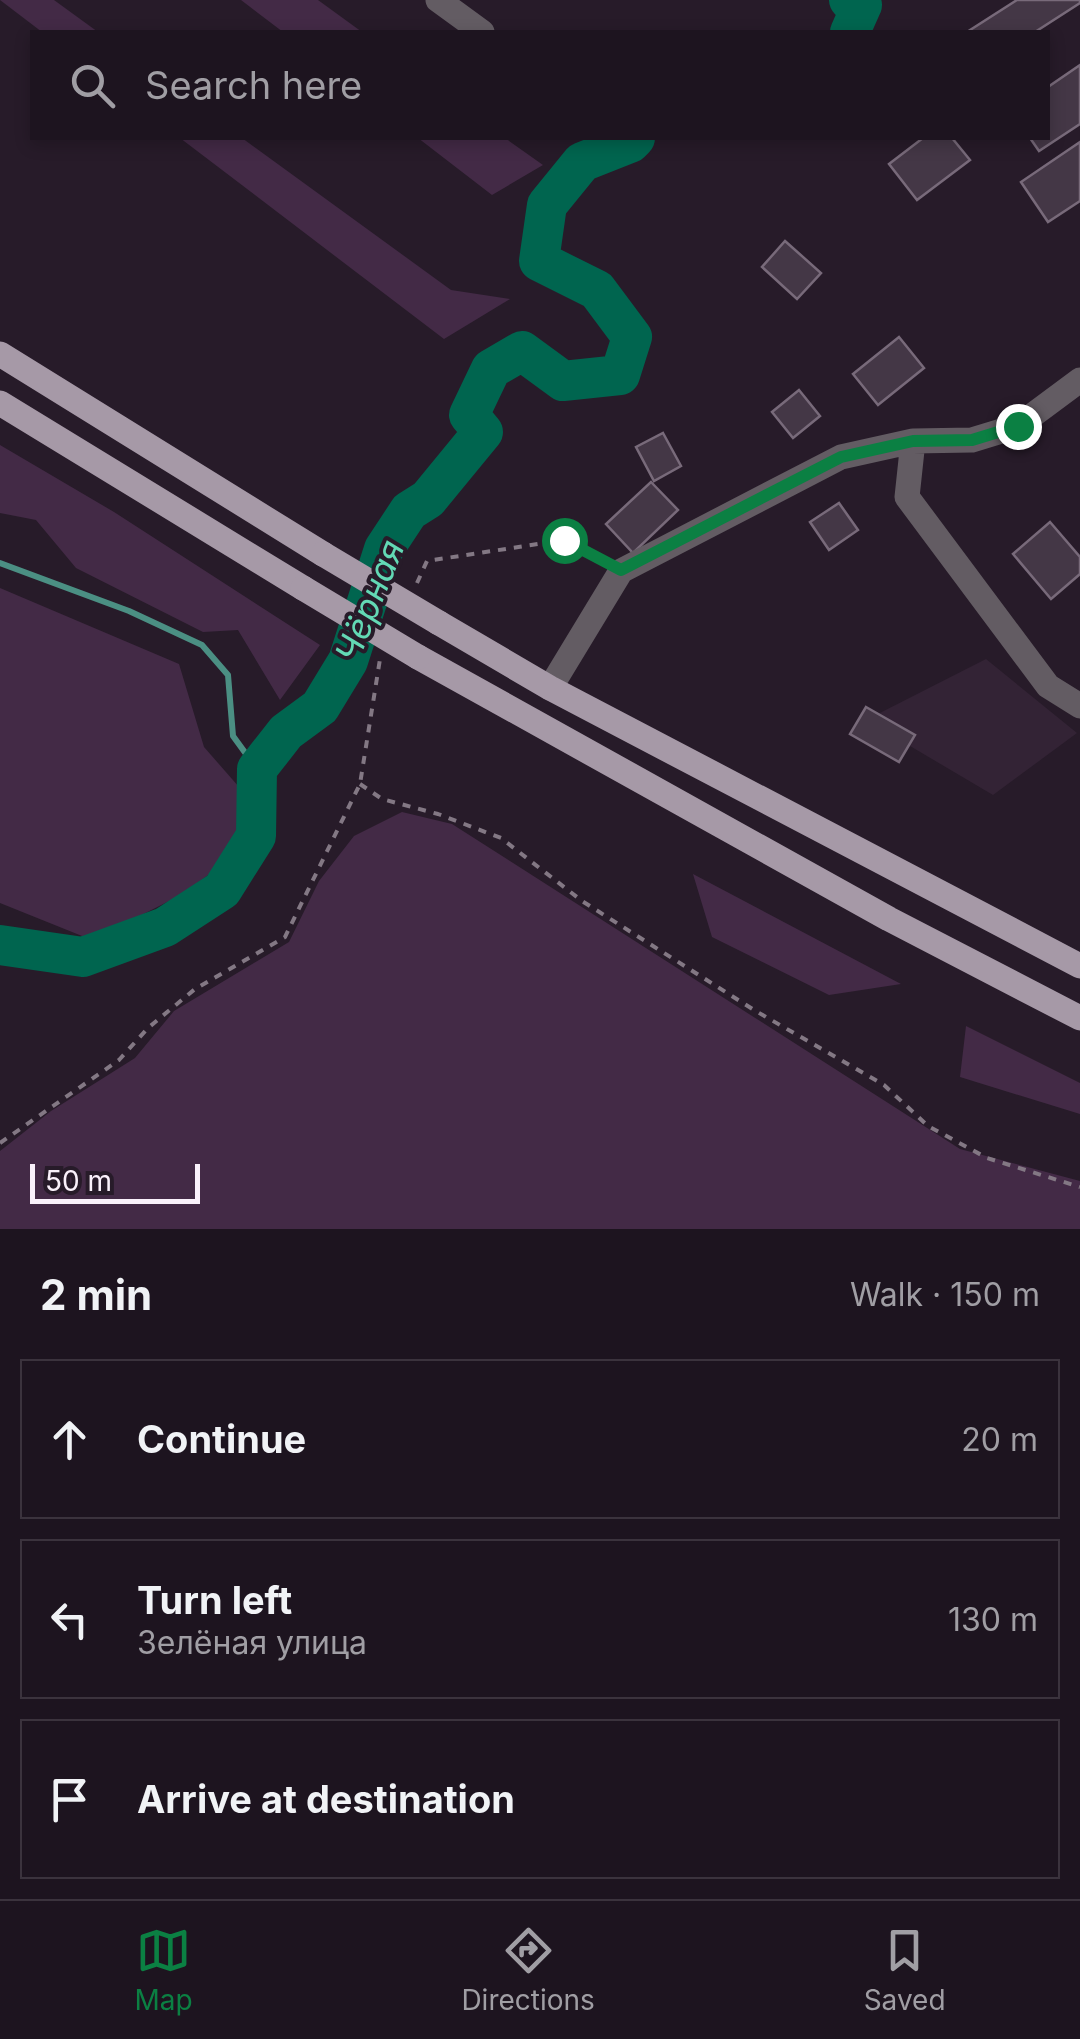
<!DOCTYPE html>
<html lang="en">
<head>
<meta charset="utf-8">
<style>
	:root { --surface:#1d141f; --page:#2a212c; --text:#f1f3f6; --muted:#a09ea4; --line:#3b333d; --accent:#0b8043 }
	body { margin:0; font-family:Inter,sans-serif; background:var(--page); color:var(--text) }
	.scale { position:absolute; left:30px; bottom:25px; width:170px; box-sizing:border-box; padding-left:10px; border:5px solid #faf1fb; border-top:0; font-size:28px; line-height:35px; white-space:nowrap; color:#faf1fb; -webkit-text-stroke:8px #271b29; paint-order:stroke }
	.stop { position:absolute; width:30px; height:30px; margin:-22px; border:8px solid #0b8043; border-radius:50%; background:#fff }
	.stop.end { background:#0b8043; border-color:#fff; box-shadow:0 2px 10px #0008 }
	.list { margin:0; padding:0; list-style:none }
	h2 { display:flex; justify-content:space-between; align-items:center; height:130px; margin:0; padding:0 40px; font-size:42px }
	h2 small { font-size:32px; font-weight:400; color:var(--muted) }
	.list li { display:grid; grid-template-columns:65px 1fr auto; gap:30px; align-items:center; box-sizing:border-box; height:160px; margin:0 20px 20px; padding:0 20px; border:2px solid var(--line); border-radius:0px }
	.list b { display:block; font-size:38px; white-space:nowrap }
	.list p { margin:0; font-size:32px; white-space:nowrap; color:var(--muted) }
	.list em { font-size:32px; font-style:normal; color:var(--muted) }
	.icon { flex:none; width:55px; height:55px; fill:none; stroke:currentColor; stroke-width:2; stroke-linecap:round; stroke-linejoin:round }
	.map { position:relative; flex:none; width:1080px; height:1229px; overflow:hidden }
	.search { position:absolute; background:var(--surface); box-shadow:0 5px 15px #0003; left:30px; right:30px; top:30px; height:110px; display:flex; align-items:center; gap:25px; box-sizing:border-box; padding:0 35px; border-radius:0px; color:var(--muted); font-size:38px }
	.sheet { height:670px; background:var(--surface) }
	nav { display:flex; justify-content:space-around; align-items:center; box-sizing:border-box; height:140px; border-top:2px solid var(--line); background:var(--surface); font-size:28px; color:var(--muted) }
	nav a { display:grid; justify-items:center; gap:5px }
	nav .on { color:var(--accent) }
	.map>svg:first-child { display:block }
	.built { fill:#332335 }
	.green { fill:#432a46 }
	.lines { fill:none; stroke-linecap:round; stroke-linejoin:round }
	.stream { stroke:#4b8f83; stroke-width:6 }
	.river { stroke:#00654f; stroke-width:40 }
	.building { fill:#443746; stroke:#786a7a; stroke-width:2.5 }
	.path { stroke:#837884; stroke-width:4; stroke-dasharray:8 8; stroke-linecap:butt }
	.minor { stroke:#635c63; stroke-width:25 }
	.major { stroke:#a699a7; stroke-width:25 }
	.major-bridge { stroke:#a699a7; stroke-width:25 }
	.route { stroke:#0b8043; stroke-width:12 }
	.labels { text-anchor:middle; stroke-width:8; stroke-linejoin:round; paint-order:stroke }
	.water-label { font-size:35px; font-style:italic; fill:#63d9b5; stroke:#271b29 }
</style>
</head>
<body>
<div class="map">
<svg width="1080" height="1229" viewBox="0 0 1080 1229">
	<rect width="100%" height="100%" fill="#271b29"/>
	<path class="built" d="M986,659L1077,733L993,795L866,720Z"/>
	<path class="green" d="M0,0H54L98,32H42Z
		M241,0H318L362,32H283Z
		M180,138H242L451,290L510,299L444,339Z
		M418,138H505L543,165L492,195Z
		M0,445L114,512L320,645L280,700L238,630L203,632L76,568L36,520L0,513Z
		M0,588L179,664L204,747L246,795L245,848L181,895L92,940L0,903Z
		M402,812L452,824L960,1149L1080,1181V1229H0V1151L51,1111L135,1058L174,1011L289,942L319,881L354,836Z
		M693,874L901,984L829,995L712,937Z
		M966,1026L1080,1083V1114L960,1077Z"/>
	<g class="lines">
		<path class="stream" d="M0,563L129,611L202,645L228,675L233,736L257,769"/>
		<path class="river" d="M849,0L862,5L850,32
			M0,945L83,957L165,927L222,890L256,836L257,769L286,732L320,707L348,661L384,549L409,511L428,499L483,432L469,415L491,369L522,351L563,381L620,375L632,337L597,290L539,261L547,205L582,162L630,143L635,138"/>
	</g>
	<path class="building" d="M1017,0H1080V3L1035,32H967Z
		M1080,65V124L1039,151L1030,138H1048V87Z
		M923,138H952L970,160L917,200L889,164Z
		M1080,142V201L1048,222L1021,182Z
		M785,241L821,273L797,299L762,267Z
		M899,337L924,368L878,405L853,374Z
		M799,390L820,416L793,438L772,412Z
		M663,433L681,466L654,481L636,447Z
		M651,482L678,510L633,553L606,524Z
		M839,503L858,530L829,550L810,522Z
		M1050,522L1080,557V574L1051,599L1013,554Z
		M866,707L915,735L899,762L850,734Z"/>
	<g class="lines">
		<path class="path" d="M417,583L427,561L564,540L602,560
			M360,784L382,799L438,814L501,838L582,901L754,1010L884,1085L928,1126L987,1158L1080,1187
			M0,1143L119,1060L148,1028L195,989L285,937L360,784L380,659"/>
		<path class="minor" d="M438,0L482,32
			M913,441L907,497L1048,686L1080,706
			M550,688L621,571L841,457L913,441L972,440L1018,426L1080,380"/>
		<path class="major" d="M0,354L323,554
			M0,403L303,588
			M439,623L550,688L1080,966
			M418,657L889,919L1080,1018"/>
		<path class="major-bridge" d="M323,554L439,623
			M303,588L418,657"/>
	</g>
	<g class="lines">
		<path class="route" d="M564,540L621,570L841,457L913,441L972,440L1018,426"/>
	</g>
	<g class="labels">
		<g class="water-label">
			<text transform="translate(370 601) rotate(-68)" y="12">Чёрная</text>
		</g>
	</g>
</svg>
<div class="scale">50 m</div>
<div class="stop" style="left:564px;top:540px"></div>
<div class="stop end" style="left:1018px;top:426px"></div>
<div class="search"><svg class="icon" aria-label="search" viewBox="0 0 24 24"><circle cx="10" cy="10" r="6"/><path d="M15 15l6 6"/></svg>Search here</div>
</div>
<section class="sheet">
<h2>2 min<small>Walk · 150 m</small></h2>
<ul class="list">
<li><svg class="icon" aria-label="ahead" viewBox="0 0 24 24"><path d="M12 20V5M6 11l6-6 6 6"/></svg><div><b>Continue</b></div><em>20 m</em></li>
<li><svg class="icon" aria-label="left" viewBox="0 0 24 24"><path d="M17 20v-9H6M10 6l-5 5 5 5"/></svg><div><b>Turn left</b><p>Зелёная улица</p></div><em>130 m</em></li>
<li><svg class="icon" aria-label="arrive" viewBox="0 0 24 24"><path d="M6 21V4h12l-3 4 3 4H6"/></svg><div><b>Arrive at destination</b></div></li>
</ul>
</section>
<nav>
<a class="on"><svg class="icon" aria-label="map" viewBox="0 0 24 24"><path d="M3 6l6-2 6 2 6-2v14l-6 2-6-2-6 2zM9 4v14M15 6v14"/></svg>Map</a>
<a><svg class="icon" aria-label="directions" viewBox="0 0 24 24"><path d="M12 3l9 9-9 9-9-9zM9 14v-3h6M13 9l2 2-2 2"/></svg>Directions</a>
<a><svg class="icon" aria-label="saved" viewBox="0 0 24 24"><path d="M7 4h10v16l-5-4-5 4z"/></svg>Saved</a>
</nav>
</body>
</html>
